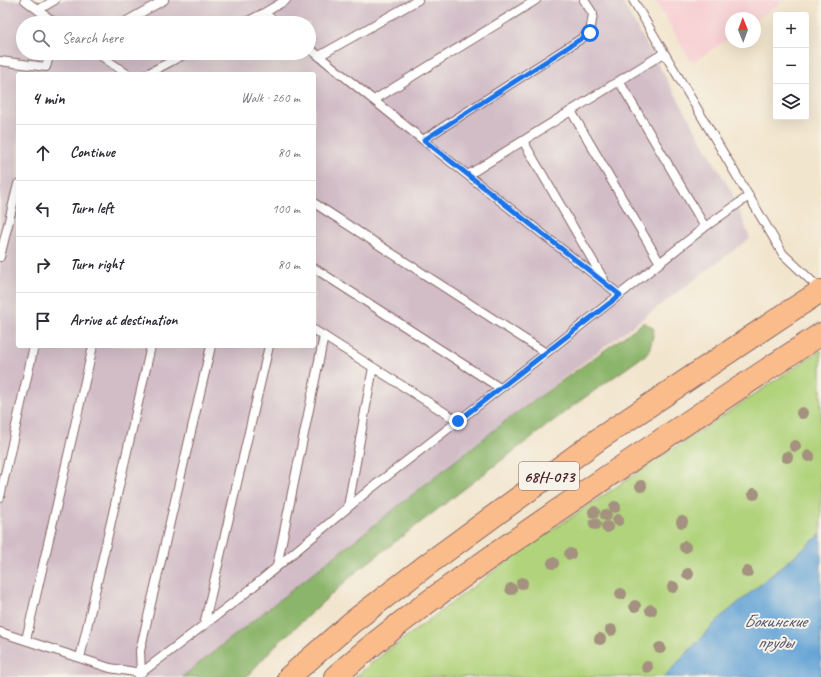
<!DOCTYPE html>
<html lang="en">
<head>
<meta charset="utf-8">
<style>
	:root { --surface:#fff; --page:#f2f2f3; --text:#2b2b33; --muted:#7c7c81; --line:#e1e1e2 }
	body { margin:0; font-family:Caveat,sans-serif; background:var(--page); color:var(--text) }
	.controls { position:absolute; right:12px; top:12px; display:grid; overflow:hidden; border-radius:4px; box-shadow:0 4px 16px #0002 }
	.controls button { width:36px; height:36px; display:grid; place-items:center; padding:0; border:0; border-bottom:1px solid var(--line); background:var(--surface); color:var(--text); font:20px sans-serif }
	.compass { position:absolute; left:725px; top:12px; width:36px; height:36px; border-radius:50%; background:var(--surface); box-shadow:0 4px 16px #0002; rotate:359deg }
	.stop { position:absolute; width:12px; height:12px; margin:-9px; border:3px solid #1a73e8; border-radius:50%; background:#fff }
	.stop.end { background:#1a73e8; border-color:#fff; box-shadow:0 1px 4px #0008 }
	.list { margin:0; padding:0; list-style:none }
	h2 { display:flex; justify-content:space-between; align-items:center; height:52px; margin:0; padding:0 16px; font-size:17px }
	h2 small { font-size:13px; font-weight:400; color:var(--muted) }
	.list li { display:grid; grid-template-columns:26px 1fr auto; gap:12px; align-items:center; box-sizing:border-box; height:56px; padding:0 16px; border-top:1px solid var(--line) }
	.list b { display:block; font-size:15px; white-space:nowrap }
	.list em { font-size:13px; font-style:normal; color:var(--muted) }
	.icon { flex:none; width:22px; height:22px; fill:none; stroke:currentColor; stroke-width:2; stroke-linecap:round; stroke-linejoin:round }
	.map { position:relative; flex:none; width:821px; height:677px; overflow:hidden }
	.search { position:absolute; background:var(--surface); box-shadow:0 4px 16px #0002; left:16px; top:16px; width:300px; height:44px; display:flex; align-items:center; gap:10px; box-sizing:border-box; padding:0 14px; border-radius:22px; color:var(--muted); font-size:15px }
	.panel { position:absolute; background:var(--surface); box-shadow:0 4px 16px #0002; left:16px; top:72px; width:300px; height:276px; border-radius:4px }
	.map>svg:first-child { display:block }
	.built { fill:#f7cfd3 }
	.industrial { fill:#d2bdc7; fill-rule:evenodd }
	.green { fill:#b1d37c; stroke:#7e7954 }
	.forest { fill:#8cb56c; stroke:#6b6a4c }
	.water { fill:#63a3d6; stroke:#566180 }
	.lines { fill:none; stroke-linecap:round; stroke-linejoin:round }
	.service-casing { stroke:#856464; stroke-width:10 }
	.primary-casing { stroke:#856464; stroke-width:24 }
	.service { stroke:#fff; stroke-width:8 }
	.primary { stroke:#fabc8b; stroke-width:22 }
	.tree { fill:#a4917f }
	.route { stroke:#1a73e8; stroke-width:5 }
	.labels { text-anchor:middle; stroke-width:4; stroke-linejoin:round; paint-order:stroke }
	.shield { fill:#f7f3e8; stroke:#7e5f64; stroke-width:1 }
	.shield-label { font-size:16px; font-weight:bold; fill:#4a1f2b }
	.water-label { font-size:18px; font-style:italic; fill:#54546f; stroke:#f7f3e8 }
</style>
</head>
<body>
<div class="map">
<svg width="821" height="677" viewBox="0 0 821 677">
	<rect width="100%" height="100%" fill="#f7f3e8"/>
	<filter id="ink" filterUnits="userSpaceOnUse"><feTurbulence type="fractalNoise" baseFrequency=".025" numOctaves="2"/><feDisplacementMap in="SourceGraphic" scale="8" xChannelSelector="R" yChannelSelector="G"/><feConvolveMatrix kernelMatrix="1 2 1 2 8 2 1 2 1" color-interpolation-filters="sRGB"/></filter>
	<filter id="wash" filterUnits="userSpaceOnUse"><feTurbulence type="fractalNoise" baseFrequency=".012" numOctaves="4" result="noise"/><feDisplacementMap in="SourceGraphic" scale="16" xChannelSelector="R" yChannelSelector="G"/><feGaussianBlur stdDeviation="0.9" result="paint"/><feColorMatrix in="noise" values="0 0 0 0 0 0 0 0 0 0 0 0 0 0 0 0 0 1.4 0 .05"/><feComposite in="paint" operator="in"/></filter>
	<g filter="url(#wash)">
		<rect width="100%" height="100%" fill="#f2e5cd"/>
		<path class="built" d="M655,0H785L755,20V18H731V37L692,63Z"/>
		<path class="industrial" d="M0,0H621L732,193L750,238L507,420L182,677H0ZM23,23H309V53H23ZM18,74H314V346H18Z"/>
		<path class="green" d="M821,350V534L720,618L664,677H355L374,661L528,546Z"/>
		<path class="forest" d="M644,322L654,329L652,341L648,353L574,405L357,571L276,645L246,677H182L507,420Z"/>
		<path class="water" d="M821,534V677H664L720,618Z"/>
	</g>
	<g filter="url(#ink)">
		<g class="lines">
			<g class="service-casing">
				<path id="service" d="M25,0L55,23
					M584,0L593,14L590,33L423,140L620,295
					M633,0L783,254L821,290
					M38,10L55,0
					M123,23L164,0
					M244,23L264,13
					M277,23L264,13L286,0
					M309,48L423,140
					M97,53L127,74
					M319,56L418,0
					M0,61L46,67L50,53
					M147,74L187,53
					M619,81L705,227
					M374,100L536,0
					M571,111L660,263
					M523,141L604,280
					M468,175L664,53
					M314,203L546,353
					M0,257L18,184
					M314,268L500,388
					M314,330L458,421
					M0,497L34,346
					M348,507L373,367
					M277,566L324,336
					M204,625L269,346
					M0,632L110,668L141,673L242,596L369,490L546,353L705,227L749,196
					M26,640L93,346
					M80,658L151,346
					M139,675L141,673L140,651L211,346"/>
			</g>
			<g class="primary-casing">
				<path id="primary" d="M289,677L351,623L428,564L599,439L787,313L821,291
					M335,677C392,626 455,582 518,538C618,468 719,401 821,334"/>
			</g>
			<use href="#service" class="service"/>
			<use href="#primary" class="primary"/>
		</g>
		<g class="tree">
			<circle cx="802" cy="413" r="6"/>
			<circle cx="795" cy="446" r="6"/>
			<circle cx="809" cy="456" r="6"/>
			<circle cx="787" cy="457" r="6"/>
			<circle cx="641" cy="486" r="6"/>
			<circle cx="754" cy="494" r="6"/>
			<circle cx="615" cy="507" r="6"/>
			<circle cx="594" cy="512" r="6"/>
			<circle cx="606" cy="515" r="6"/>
			<circle cx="618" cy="520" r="6"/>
			<circle cx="682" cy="522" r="6"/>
			<circle cx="595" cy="524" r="6"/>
			<circle cx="607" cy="527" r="6"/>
			<circle cx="685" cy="547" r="6"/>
			<circle cx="570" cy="554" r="6"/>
			<circle cx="553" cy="563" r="6"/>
			<circle cx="747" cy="572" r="6"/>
			<circle cx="688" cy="574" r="6"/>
			<circle cx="522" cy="583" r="6"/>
			<circle cx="673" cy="587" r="6"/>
			<circle cx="511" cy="589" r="6"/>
			<circle cx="621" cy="594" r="6"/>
			<circle cx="635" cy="606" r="6"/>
			<circle cx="651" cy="610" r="6"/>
			<circle cx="611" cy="630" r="6"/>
			<circle cx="600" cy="639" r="6"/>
			<circle cx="660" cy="648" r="6"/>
			<circle cx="647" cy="667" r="6"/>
		</g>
	</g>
	<g class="lines" filter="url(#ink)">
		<path class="route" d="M458,421L620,295L424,140L590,33"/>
	</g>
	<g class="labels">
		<rect class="shield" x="519" y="462" width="60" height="28" rx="3"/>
		<g class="shield-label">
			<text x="549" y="482">68Н-073</text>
		</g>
		<g class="water-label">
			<text x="775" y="627">Бокинские<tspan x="775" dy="21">пруды</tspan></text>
		</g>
	</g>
</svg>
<div class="controls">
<button>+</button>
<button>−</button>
<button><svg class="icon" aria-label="layers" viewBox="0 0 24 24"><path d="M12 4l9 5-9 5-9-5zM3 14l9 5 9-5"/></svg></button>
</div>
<svg class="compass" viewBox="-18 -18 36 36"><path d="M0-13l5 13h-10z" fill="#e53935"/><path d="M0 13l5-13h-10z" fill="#7c7c81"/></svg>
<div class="stop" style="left:590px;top:33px"></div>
<div class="stop end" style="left:458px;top:421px"></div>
<div class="search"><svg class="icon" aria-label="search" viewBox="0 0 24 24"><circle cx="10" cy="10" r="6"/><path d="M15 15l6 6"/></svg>Search here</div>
<section class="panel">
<h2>4 min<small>Walk · 260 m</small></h2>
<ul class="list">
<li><svg class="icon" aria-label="ahead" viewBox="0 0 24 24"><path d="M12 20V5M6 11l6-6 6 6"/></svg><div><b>Continue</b></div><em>80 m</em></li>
<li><svg class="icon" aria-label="left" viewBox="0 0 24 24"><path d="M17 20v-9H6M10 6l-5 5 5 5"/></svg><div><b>Turn left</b></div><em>100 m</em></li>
<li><svg class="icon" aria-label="right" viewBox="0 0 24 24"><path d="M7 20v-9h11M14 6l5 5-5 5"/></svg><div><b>Turn right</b></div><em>80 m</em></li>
<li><svg class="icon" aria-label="arrive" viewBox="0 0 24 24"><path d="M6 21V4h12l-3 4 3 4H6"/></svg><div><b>Arrive at destination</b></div></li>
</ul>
</section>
</div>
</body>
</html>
